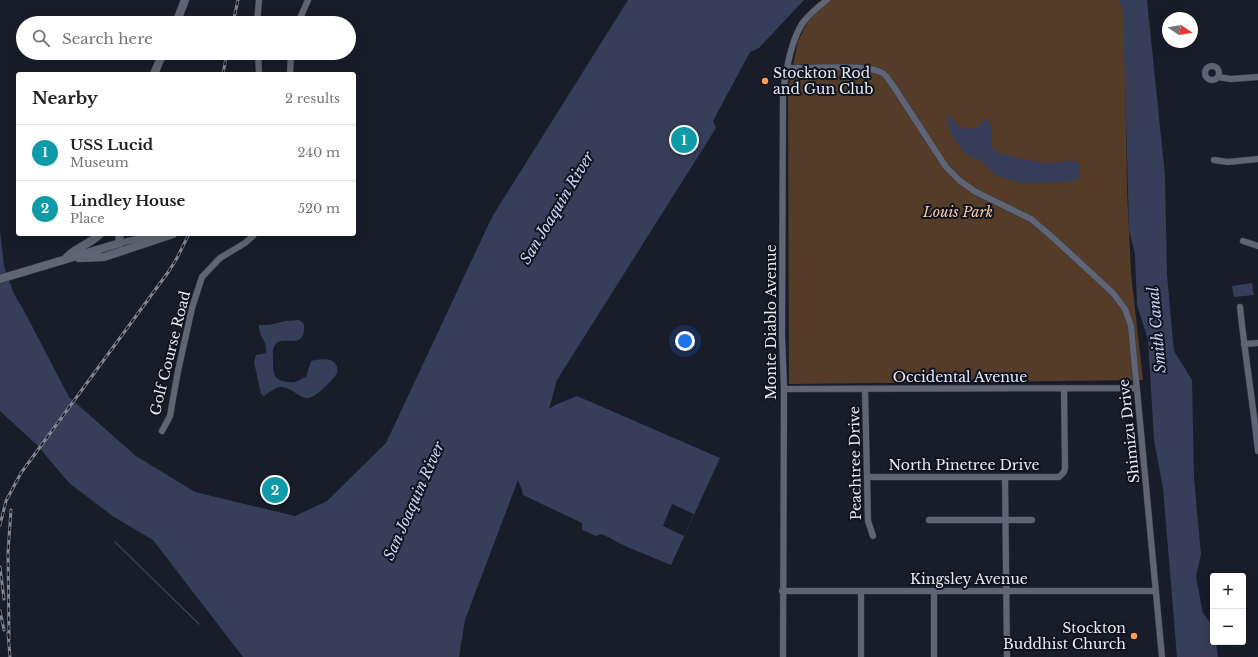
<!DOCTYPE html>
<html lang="en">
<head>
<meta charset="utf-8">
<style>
	:root { --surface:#fff; --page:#f6f6f6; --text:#202124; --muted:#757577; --line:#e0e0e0; --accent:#1a73e8 }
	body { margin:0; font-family:"Libre Baskerville",serif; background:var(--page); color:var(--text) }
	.controls { position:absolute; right:12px; bottom:12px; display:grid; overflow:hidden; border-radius:4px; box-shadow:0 4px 16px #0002 }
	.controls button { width:36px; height:36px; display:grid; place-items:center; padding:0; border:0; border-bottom:1px solid var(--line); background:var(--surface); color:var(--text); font:20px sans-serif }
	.compass { position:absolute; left:1162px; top:12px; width:36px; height:36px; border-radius:50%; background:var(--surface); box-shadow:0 4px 16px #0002; rotate:102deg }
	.you { position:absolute; left:685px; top:341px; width:14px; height:14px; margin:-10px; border:3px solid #fff; border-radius:50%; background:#1a73e8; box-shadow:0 0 0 6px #1a73e833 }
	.badge { display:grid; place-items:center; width:26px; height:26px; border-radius:50%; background:var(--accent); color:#fff; font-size:13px; font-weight:700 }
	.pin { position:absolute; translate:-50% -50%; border:2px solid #fff; box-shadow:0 1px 4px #0006 }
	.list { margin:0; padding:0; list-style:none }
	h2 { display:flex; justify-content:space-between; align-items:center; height:52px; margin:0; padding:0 16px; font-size:17px }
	h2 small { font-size:13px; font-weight:400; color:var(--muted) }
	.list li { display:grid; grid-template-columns:26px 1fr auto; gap:12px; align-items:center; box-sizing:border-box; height:56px; padding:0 16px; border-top:1px solid var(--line) }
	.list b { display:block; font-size:15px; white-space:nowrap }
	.list p { margin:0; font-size:13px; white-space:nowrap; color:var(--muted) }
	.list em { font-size:13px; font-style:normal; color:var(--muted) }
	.icon { flex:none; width:22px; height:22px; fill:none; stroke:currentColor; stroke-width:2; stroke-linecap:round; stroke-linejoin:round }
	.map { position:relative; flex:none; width:1258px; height:657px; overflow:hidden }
	.search { position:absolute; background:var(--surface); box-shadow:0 4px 16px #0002; left:16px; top:16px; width:340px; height:44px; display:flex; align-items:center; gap:10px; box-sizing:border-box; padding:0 14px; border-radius:22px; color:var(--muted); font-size:15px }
	.panel { position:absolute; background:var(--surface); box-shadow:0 4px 16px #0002; left:16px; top:72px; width:340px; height:164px; border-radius:4px }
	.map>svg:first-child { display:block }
	.green { fill:#553c29 }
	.water { fill:#363e59 }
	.pier { fill:#191d2a }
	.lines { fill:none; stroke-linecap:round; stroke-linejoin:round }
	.stream { stroke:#363e59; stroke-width:1.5 }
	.minor-casing { stroke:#363944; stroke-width:7 }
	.tertiary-casing { stroke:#363944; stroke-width:9 }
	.minor { stroke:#606575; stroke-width:6 }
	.tertiary { stroke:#606575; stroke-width:8 }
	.rail-casing { stroke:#828691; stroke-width:3 }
	.rail { stroke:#101420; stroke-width:1.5; stroke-dasharray:4.5; stroke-linecap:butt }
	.poi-dot { fill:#fa9f4f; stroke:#101420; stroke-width:1.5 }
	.labels { text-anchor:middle; stroke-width:4; stroke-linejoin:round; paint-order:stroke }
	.poi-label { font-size:14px; fill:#e6eaf3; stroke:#101420; text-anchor:start }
	.park-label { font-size:14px; font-style:italic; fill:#f8c59e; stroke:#101420 }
	.street-label { font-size:14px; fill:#e6eaf3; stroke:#101420 }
	.water-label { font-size:15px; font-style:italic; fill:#cbd5f6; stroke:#101420 }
</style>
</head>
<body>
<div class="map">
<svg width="1258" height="657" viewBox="0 0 1258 657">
	<rect width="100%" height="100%" fill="#191d2a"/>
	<path class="green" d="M828,0H1122L1124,6L1127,189L1131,273L1143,380L789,384L788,89L798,41L811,15Z"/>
	<path class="water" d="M628,0H804L759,48L750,52L713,121L716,128L557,380L549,409L555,405L577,396L720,458L671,565L625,546L602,534L596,536L582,530V523L523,495L522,490L518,480L465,620L459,657H243L153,540L114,517L69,483L37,445L0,411V231L4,266L14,294L23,309L69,397L136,456L195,492L295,516L327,501L386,443L492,217Z
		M1119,0H1147L1165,176L1167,275L1174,351L1192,380L1194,478L1201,554L1196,577L1203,613L1213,626V642H1216L1218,657H1177L1163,488L1154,440L1148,340L1137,305L1135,254L1129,230L1123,11Z
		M949,116C953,118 954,122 958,125C964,130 970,129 977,128L986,118L988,119C990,123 991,128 992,132C993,144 988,149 1001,154C1016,157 1039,164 1054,163C1062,163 1074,157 1080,165L1079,178L1077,180L1073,181C1047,182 1015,188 992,172C988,169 985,164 981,161C976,158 971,158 967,155C956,142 949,135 947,118Z
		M1252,283L1254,295L1234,297L1232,286Z
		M299,320L304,324C306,353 282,333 275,345C272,349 273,356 273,361C273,364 273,369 274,373C275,381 288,383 295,382C299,381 302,378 306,377L311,361C322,358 340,357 337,373C333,380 314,400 306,398C297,396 291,387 281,387C275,387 269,393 264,396L261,394L254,362L256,355L266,353C268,341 258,336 259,325H269L285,321Z"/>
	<path class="pier" d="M672,504L694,514L684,536L663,526Z"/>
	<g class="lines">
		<path class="stream" d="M115,542L199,624"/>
		<g class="minor-casing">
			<path id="minor" d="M257,23L259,0
				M298,23L308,0
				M258,53L259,74
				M1205 73a7 7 0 1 1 14 0a7 7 0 1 1-14 0Z
				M787,68C807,69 870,63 884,74C887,76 889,81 892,84L946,167L959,180L974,191L1031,219L1050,235L1113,293L1125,309L1131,326L1162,657
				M290,74L291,53
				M1218,77L1231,79L1258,77
				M1214,160L1228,162L1258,159
				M1243,241L1258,246
				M120,243L158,234
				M1240,307C1245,355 1253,403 1258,451
				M1244,344L1258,343
				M784,389L1137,388
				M865,389L868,521L873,536
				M162,431L170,416L171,410L178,371L192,308L202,277L220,258L245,243L255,234
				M867,477H1059L1064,472L1065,468L1064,388
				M1005,477L1007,657
				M929,520H1032
				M782,591H1156
				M861,591V657
				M934,591V657
				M783,657L784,389L782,336L783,94C785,74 791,41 802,24C808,15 818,7 827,0"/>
		</g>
		<g class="tertiary-casing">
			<path id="tertiary" d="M176,23L185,0
				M154,74L163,53
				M67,257C77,247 90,244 100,234
				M79,258L104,257L173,234
				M0,279L120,243L119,234"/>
		</g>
		<use href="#minor" class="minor"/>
		<use href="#tertiary" class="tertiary"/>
		<g class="rail-casing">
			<path id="rail" d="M233,23L238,0
				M223,74L227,53
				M0,525L6,501L21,473L169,271L177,258L189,234
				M0,567L4,599
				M0,611L4,630
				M8,633L10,657
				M9,639L8,552L11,510"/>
		</g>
		<use href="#rail" class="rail"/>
	</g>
	<g class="poi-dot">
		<circle cx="765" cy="81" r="4"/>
		<circle cx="1134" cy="636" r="4"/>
	</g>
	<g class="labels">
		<g class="poi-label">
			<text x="773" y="78">Stockton Rod<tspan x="773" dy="16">and Gun Club</tspan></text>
			<text x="1126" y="633" text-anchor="end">Stockton<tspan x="1126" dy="16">Buddhist Church</tspan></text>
		</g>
		<g class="park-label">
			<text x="958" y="217">Louis Park</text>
		</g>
		<g class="street-label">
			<text transform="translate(771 322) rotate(-90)" y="5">Monte Diablo Avenue</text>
			<text transform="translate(170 353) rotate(-76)" y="5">Golf Course Road</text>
			<text x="960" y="382">Occidental Avenue</text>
			<text transform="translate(1129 431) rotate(-96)" y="5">Shimizu Drive</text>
			<text transform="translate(855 463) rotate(-91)" y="5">Peachtree Drive</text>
			<text x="964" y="470">North Pinetree Drive</text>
			<text x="969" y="584">Kingsley Avenue</text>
		</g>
		<g class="water-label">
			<text transform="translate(557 208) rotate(-59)" y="5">San Joaquin River</text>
			<text transform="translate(1157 330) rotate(-95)" y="5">Smith Canal</text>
			<text transform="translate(414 501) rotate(-66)" y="5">San Joaquin River</text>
		</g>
	</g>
</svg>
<div class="controls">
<button>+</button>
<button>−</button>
</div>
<svg class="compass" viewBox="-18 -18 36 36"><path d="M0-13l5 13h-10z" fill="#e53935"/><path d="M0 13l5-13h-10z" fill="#757577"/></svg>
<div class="you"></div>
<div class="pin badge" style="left:684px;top:140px;background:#0f9aa8">1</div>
<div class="pin badge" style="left:275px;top:490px;background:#0f9aa8">2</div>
<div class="search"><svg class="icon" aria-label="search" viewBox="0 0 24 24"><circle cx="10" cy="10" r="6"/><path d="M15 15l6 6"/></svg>Search here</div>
<section class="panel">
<h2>Nearby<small>2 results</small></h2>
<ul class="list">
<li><span class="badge" style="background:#0f9aa8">1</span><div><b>USS Lucid</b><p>Museum</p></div><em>240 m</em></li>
<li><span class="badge" style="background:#0f9aa8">2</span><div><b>Lindley House</b><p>Place</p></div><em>520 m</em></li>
</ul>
</section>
</div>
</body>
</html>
